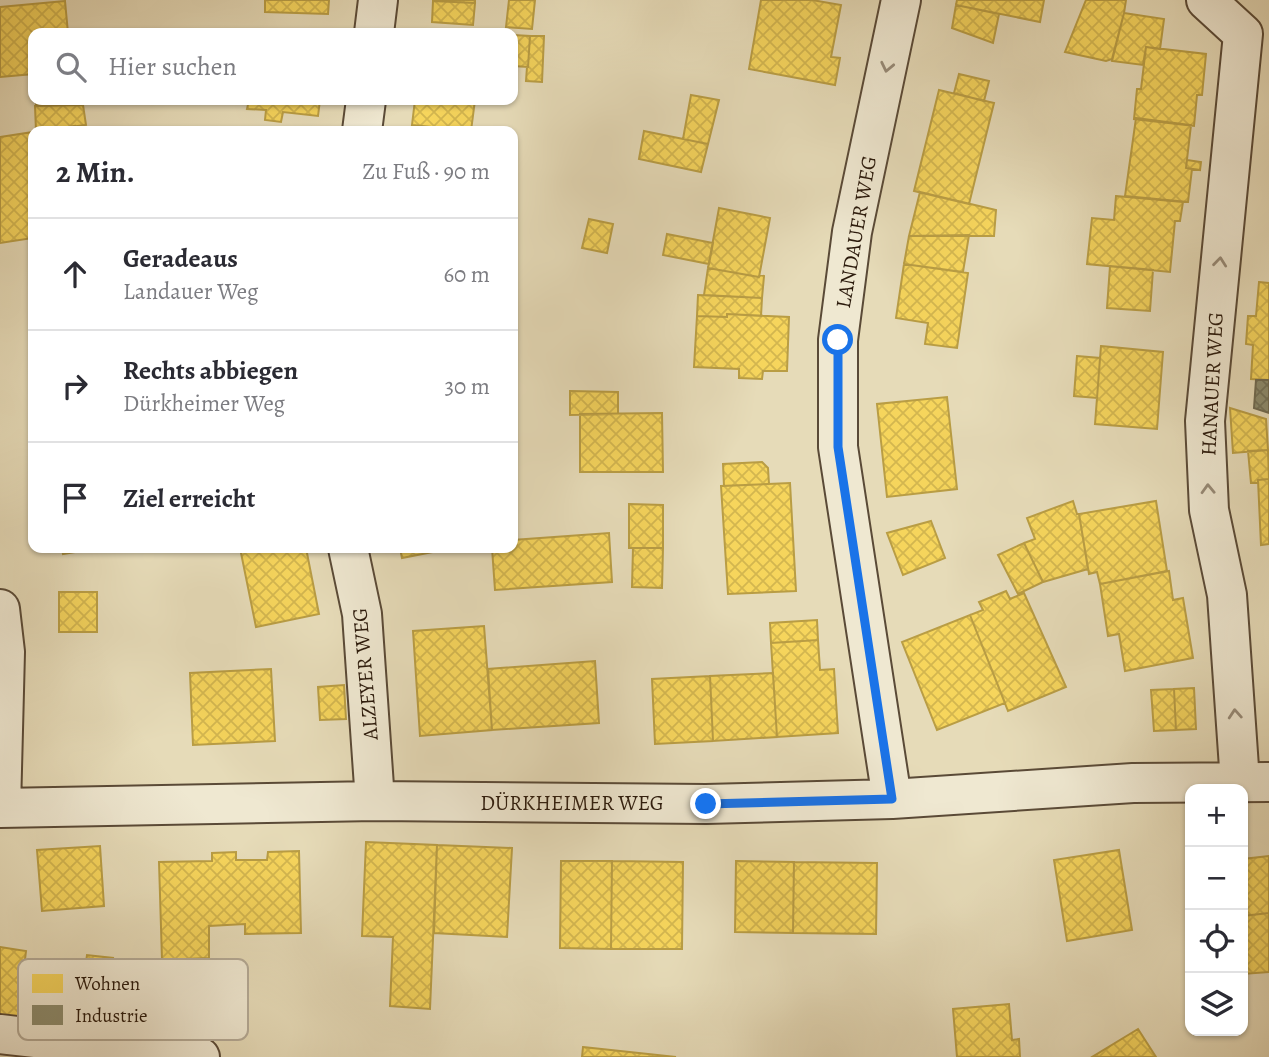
<!DOCTYPE html>
<html lang="de">
<head>
<meta charset="utf-8">
<style>
	:root { --surface:#fff; --page:#f2f2f3; --text:#2b2b33; --muted:#7c7c81; --line:#e1e1e2 }
	body { margin:0; font-family:Alegreya,serif; background:var(--page); color:var(--text) }
	.controls { position:absolute; right:21px; bottom:21px; display:grid; overflow:hidden; border-radius:14px; box-shadow:0 2px 5px #0004 }
	.controls button { width:63px; height:63px; display:grid; place-items:center; padding:0; border:0; border-bottom:2px solid var(--line); background:var(--surface); color:var(--text); font:35px sans-serif }
	.stop { position:absolute; width:21px; height:21px; margin:-16px; border:5px solid #1a73e8; border-radius:50%; background:#fff }
	.stop.end { background:#1a73e8; border-color:#fff; box-shadow:0 2px 7px #0008 }
	.list { margin:0; padding:0; list-style:none }
	h2 { display:flex; justify-content:space-between; align-items:center; height:91px; margin:0; padding:0 28px; font-size:30px }
	h2 small { font-size:23px; font-weight:400; color:var(--muted) }
	.list li { display:grid; grid-template-columns:46px 1fr auto; gap:21px; align-items:center; box-sizing:border-box; height:112px; padding:0 28px; border-top:2px solid var(--line) }
	.list b { display:block; font-size:26px; white-space:nowrap }
	.list p { margin:0; font-size:23px; white-space:nowrap; color:var(--muted) }
	.list em { font-size:23px; font-style:normal; color:var(--muted) }
	.icon { flex:none; width:38px; height:38px; fill:none; stroke:currentColor; stroke-width:2; stroke-linecap:round; stroke-linejoin:round }
	.map { position:relative; flex:none; width:1269px; height:1057px; overflow:hidden }
	.search { position:absolute; background:var(--surface); box-shadow:0 2px 5px #0004; left:28px; top:28px; width:490px; height:77px; display:flex; align-items:center; gap:18px; box-sizing:border-box; padding:0 24px; border-radius:14px; color:var(--muted); font-size:26px }
	.panel { position:absolute; background:var(--surface); box-shadow:0 2px 5px #0004; left:28px; top:126px; width:490px; height:427px; border-radius:14px }
	.map>svg:first-child { display:block }
	.homes { fill:url(#homes-cross-hatch); stroke:#b99d44; stroke-width:2 }
	.industry { fill:url(#industry-cross-hatch); stroke:#6f6a51; stroke-width:2 }
	.lines { fill:none; stroke-linecap:round; stroke-linejoin:round }
	.street-casing { stroke:#5a4a37; stroke-width:42 }
	.street { stroke:#efe8d1; stroke-width:38 }
	.oneway { stroke:#978b78 }
	.route { stroke:#1a73e8; stroke-width:9 }
	.labels { text-anchor:middle; stroke-width:7; stroke-linejoin:round; paint-order:stroke }
	.street-label { font-size:21px; fill:#2b1a0c; stroke:#efe8d1 }
	.key { fill:#efe8d1; stroke:#b4aa96; stroke-width:2 }
	.key-label { font-size:19px; fill:#2b1a0c }
</style>
</head>
<body>
<div class="map">
<svg width="1269" height="1057" viewBox="0 0 1269 1057">
	<defs>
		<pattern id="homes-cross-hatch" width="8" height="8" patternUnits="userSpaceOnUse" patternTransform="scale(1.75)"><rect width="8" height="8" fill="#f6d55c"/><path d="M0 0l8 8M0 8l8-8" fill="none" stroke="#d3b64f"/></pattern>
		<pattern id="industry-cross-hatch" width="8" height="8" patternUnits="userSpaceOnUse" patternTransform="scale(1.75)"><rect width="8" height="8" fill="#8c8c6e"/><path d="M0 0l8 8M0 8l8-8" fill="none" stroke="#737259"/></pattern>
	</defs>
	<rect width="100%" height="100%" fill="#e6dbb8"/>
	<filter id="stains"><feTurbulence type="fractalNoise" baseFrequency=".00286" numOctaves="4"/><feColorMatrix values="0 0 0 0 .2 0 0 0 0 .09 0 0 0 0 .02 0 0 0 .5 -.17"/></filter>
	<radialGradient id="worn" r=".72"><stop offset=".6" stop-color="#630" stop-opacity="0"/><stop offset="1" stop-color="#630" stop-opacity=".3"/></radialGradient>
	<path class="homes" d="M265,0H329L328,14L265,12Z
		M433,0H475V3L433,1Z
		M509,0H535L532,29L506,27Z
		M761,0H812L841,5L831,57L840,58L835,85L749,69Z
		M957,0H1044L1040,22L956,5Z
		M1086,0H1126L1124,13L1112,59L1106,61L1065,52Z
		M65,1L68,33H33V74L0,77V7Z
		M433,1L475,3L473,25L432,22Z
		M956,5L999,14L993,43L952,28Z
		M1124,13L1164,19L1160,49L1146,47L1143,65L1112,61Z
		M513,35L530,36L528,67L513,66Z
		M530,36H544L542,82L526,81L527,67H528Z
		M1146,47L1206,54L1202,95H1197L1194,126L1134,119L1137,89H1141Z
		M959,74L989,81L984,101L954,93Z
		M939,90L994,103L969,204L914,191Z
		M691,95L719,100L708,144L683,139Z
		M36,100H83V105H36Z
		M249,100H320L318,116L283,112L281,122L265,120L266,110L247,109Z
		M415,100H475L471,131L412,125Z
		M83,105L86,125L36,131L35,106Z
		M1136,118L1191,125L1186,168L1192,169L1188,202L1125,196Z
		M75,126L76,131H42Z
		M644,131L708,144L701,172L639,159Z
		M33,132V238L0,243V137Z
		M1187,160L1201,162L1200,170L1186,168Z
		M920,192L996,210L994,236H909Z
		M1116,196L1183,202L1180,221H1175L1170,272L1087,264L1092,218L1114,220Z
		M719,208L770,218L759,277L708,268Z
		M589,219L613,224L607,253L582,248Z
		M667,234L713,243L709,264L663,255Z
		M969,235L963,272L904,264L909,236Z
		M904,264L968,273L957,348L925,344L928,323L896,318Z
		M1110,266L1153,270L1150,311L1107,308Z
		M708,268L759,277L760,275L764,276L762,298L704,295Z
		M1259,282L1269,283V380L1251,379L1253,345L1246,344L1248,316H1256Z
		M698,295L762,298L761,316L727,314V317L697,316Z
		M727,314L789,317L787,371H763L762,379L739,378V369L694,367L697,316L727,317Z
		M1101,346L1163,352L1157,429L1095,424Z
		M1077,356L1100,358L1097,398L1074,396Z
		M570,391L618,392V414L570,415Z
		M947,397L957,489L887,497L877,404Z
		M1230,408L1266,419L1268,450L1233,453Z
		M662,413L663,472H580V414Z
		M1268,450L1269,479L1258,480V483H1251L1248,451Z
		M762,462L768,468L769,484L724,486L723,464Z
		M1269,479V544L1261,545L1258,480Z
		M790,483L796,591L728,594L721,486Z
		M1073,501L1077,514H1079L1088,569L1043,582L1024,543L1035,539L1027,518Z
		M1156,501L1167,571L1100,584L1097,572L1089,574L1079,514Z
		M629,504L663,505V548H629Z
		M931,521L945,558L903,575L887,533Z
		M609,533L612,582L495,590L492,548H513V540Z
		M1024,543L1043,582L1018,594L998,555Z
		M62,548H80L81,551L63,554Z
		M240,548H306L319,614L256,627Z
		M400,548H453L402,558Z
		M633,548H663L662,588L632,587Z
		M1169,571L1173,600L1183,598L1193,658L1125,671L1119,634L1108,636L1100,584Z
		M1006,591L1010,599L1024,593L1066,687L1008,711L970,615L983,610L979,602Z
		M59,592H97V632H59Z
		M970,615L1005,703L937,730L902,642Z
		M817,620L818,640L771,643L770,623Z
		M484,626L492,730L420,736L413,631Z
		M818,640L820,670L834,669L838,733L777,737L771,643Z
		M595,661L599,723L492,730L488,669Z
		M271,669L275,741L193,745L190,673Z
		M773,673L777,737L713,741L710,676Z
		M710,676L713,741L655,744L652,679Z
		M344,685L346,719L320,720L318,687Z
		M1194,688L1196,729L1176,730L1174,689Z
		M1174,689L1176,730L1154,731L1151,690Z
		M366,842L437,845L430,1009L390,1006L393,937L362,936Z
		M437,845L512,848L507,937L434,933Z
		M100,846L104,906L42,911L37,850Z
		M1119,850L1132,930L1067,941L1054,860Z
		M299,851L301,933L245,934V924L209,926V958L162,960L159,862L212,861V853L236,852V860H267L268,852Z
		M1269,856V913L1243,916V859Z
		M561,861H612L611,949L560,948Z
		M612,861L683,862L682,949H611Z
		M736,861L794,862L793,933L735,932Z
		M794,862L877,863L876,934L793,933Z
		M1269,913V972L1243,974V916Z
		M0,947L26,951L23,976L83,984L87,955L113,958L104,1020L89,1017L88,1029L0,1017Z
		M1009,1004L1012,1040L1019,1039L1020,1057H957L953,1009Z
		M1138,1029L1156,1057H1092Z
		M583,1047L676,1057H582Z"/>
	<path class="industry" d="M1256,380H1269V413L1254,408Z"/>
	<g class="lines">
		<g class="street-casing">
			<path id="street" d="M1206,0L1243,34L1205,421L1209,510L1227,595L1240,782
				M374,33L378,0
				M362,131L366,100
				M348,548L362,614L375,801
				M0,609L5,652L1,808
				M892,799L838,447V340L852,232L901,0
				M0,808L375,801L706,804L892,799L1133,783L1269,782
				M0,1034L200,1057"/>
		</g>
		<use href="#street" class="street"/>
	</g>
	<defs><path id="oneway-chevron" d="M-2-3.5L2.5 0L-2 3.5" fill="none" stroke-width="1.6" stroke-linecap="round" stroke-linejoin="round" transform="scale(1.75)"/></defs>
	<g class="oneway">
		<use href="#oneway-chevron" transform="translate(887 67) rotate(102)"/>
		<use href="#oneway-chevron" transform="translate(1220 262) rotate(-84)"/>
		<use href="#oneway-chevron" transform="translate(1208 489) rotate(-92)"/>
		<use href="#oneway-chevron" transform="translate(1235 714) rotate(-94)"/>
	</g>
	<g class="lines">
		<path class="route" d="M706,804L892,799L838,447V340"/>
	</g>
	<g class="labels">
		<g class="street-label">
			<text transform="translate(856 232) rotate(-80)" y="7">LANDAUER WEG</text>
			<text transform="translate(1212 384) rotate(-87)" y="7">HANAUER WEG</text>
			<text transform="translate(365 674) rotate(-95)" y="7">ALZEYER WEG</text>
			<text x="572" y="810">DÜRKHEIMER WEG</text>
		</g>
	</g>
	<rect x="18" y="959" width="230" height="81" rx="10" class="key"/>
	<rect x="32" y="974" width="31" height="19" fill="#f6d55c"/>
	<rect x="32" y="1005" width="31" height="20" fill="#8c8c6e"/>
	<g class="key-label">
		<text x="75" y="990">Wohnen</text>
		<text x="75" y="1022">Industrie</text>
	</g>
	<rect width="100%" height="100%" filter="url(#stains)"/>
	<rect width="100%" height="100%" fill="url(#worn)"/>
</svg>
<div class="controls">
<button>+</button>
<button>−</button>
<button><svg class="icon" aria-label="locate" viewBox="0 0 24 24"><circle cx="12" cy="12" r="6"/><path d="M12 2v4M12 18v4M2 12h4M18 12h4"/></svg></button>
<button><svg class="icon" aria-label="layers" viewBox="0 0 24 24"><path d="M12 4l9 5-9 5-9-5zM3 14l9 5 9-5"/></svg></button>
</div>
<div class="stop" style="left:838px;top:340px"></div>
<div class="stop end" style="left:706px;top:804px"></div>
<div class="search"><svg class="icon" aria-label="search" viewBox="0 0 24 24"><circle cx="10" cy="10" r="6"/><path d="M15 15l6 6"/></svg>Hier suchen</div>
<section class="panel">
<h2>2 Min.<small>Zu Fuß · 90 m</small></h2>
<ul class="list">
<li><svg class="icon" aria-label="ahead" viewBox="0 0 24 24"><path d="M12 20V5M6 11l6-6 6 6"/></svg><div><b>Geradeaus</b><p>Landauer Weg</p></div><em>60 m</em></li>
<li><svg class="icon" aria-label="right" viewBox="0 0 24 24"><path d="M7 20v-9h11M14 6l5 5-5 5"/></svg><div><b>Rechts abbiegen</b><p>Dürkheimer Weg</p></div><em>30 m</em></li>
<li><svg class="icon" aria-label="arrive" viewBox="0 0 24 24"><path d="M6 21V4h12l-3 4 3 4H6"/></svg><div><b>Ziel erreicht</b></div></li>
</ul>
</section>
</div>
</body>
</html>
